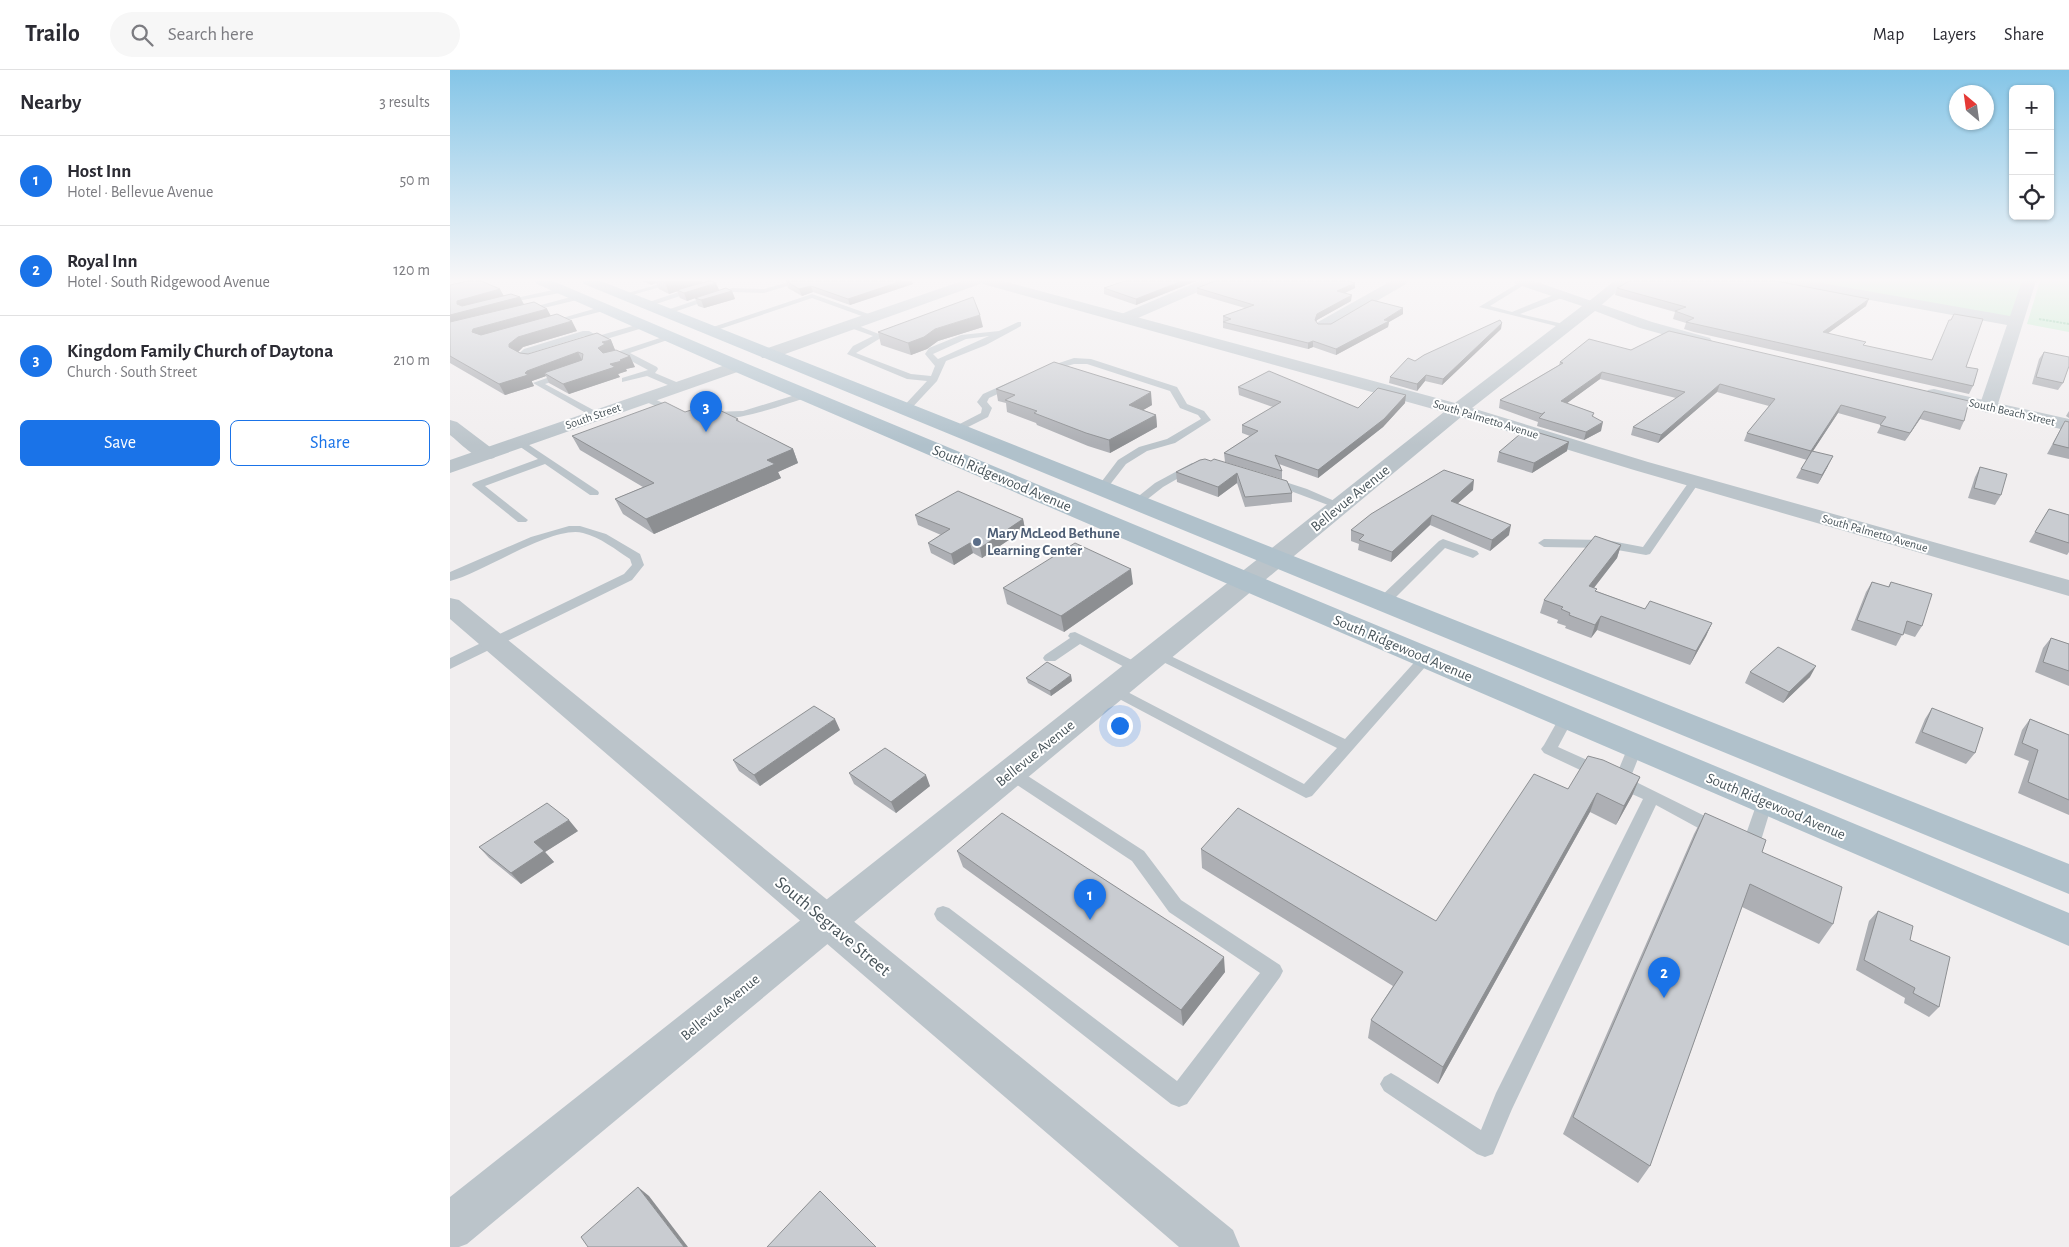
<!DOCTYPE html>
<html lang="en">
<head>
<meta charset="utf-8">
<style>
	:root { --surface:#fff; --page:#f7f7f7; --text:#2b2b33; --muted:#7c7c81; --line:#e1e1e2; --accent:#1a73e8 }
	body { margin:0; font-family:"Alegreya Sans",sans-serif; background:var(--page); color:var(--text) }
	.controls { position:absolute; right:15px; top:15px; display:grid; overflow:hidden; border-radius:8px; box-shadow:0 1px 4px #0004 }
	.controls button { width:45px; height:45px; display:grid; place-items:center; padding:0; border:0; border-bottom:1px solid var(--line); background:var(--surface); color:var(--text); font:25px sans-serif }
	.compass { position:absolute; left:1499px; top:15px; width:45px; height:45px; border-radius:50%; background:var(--surface); box-shadow:0 1px 4px #0004; rotate:331deg }
	.you { position:absolute; left:669px; top:655px; width:18px; height:18px; margin:-12px; border:4px solid #fff; border-radius:50%; background:#1a73e8; box-shadow:0 0 0 8px #1a73e833 }
	.badge { display:grid; place-items:center; width:32px; height:32px; border-radius:50%; background:var(--accent); color:#fff; font-size:16px; font-weight:700 }
	.pin { position:absolute; translate:-50% -41px; filter:drop-shadow(0 1px 2px #0008) }
	.pin::after { content:''; position:absolute; top:26px; width:18px; height:15px; background:inherit; clip-path:polygon(0 0,100% 0,50% 100%) }
	.list { margin:0; padding:0; list-style:none }
	h2 { display:flex; justify-content:space-between; align-items:center; height:65px; margin:0; padding:0 20px; font-size:21px }
	h2 small { font-size:16px; font-weight:400; color:var(--muted) }
	.list li { display:grid; grid-template-columns:32px 1fr auto; gap:15px; align-items:center; box-sizing:border-box; height:90px; padding:0 20px; border-top:1px solid var(--line) }
	.list b { display:block; font-size:19px; white-space:nowrap }
	.list p { margin:0; font-size:16px; white-space:nowrap; color:var(--muted) }
	.list em { font-size:16px; font-style:normal; color:var(--muted) }
	.actions { display:flex; gap:10px; padding:15px 20px }
	.actions a { flex:1; padding:11px 0; border:1px solid var(--accent); border-radius:8px; text-align:center; font-size:18px; color:var(--accent) }
	.actions .main { background:var(--accent); color:#fff }
	.icon { flex:none; width:28px; height:28px; fill:none; stroke:currentColor; stroke-width:2; stroke-linecap:round; stroke-linejoin:round }
	.map { position:relative; flex:none; width:1619px; height:1177px; overflow:hidden }
	header { display:flex; align-items:center; gap:30px; box-sizing:border-box; height:70px; padding:0 25px; background:var(--surface); border-bottom:1px solid var(--line) }
	header strong { font-size:24px }
	nav { display:flex; gap:28px; margin-inline-start:auto; font-size:18px }
	.search { width:350px; height:45px; background:var(--page); display:flex; align-items:center; gap:12px; box-sizing:border-box; padding:0 18px; border-radius:28px; color:var(--muted); font-size:19px }
	main { display:flex }
	aside { flex:1; background:var(--surface) }
	.map>svg:first-child { display:block }
	.green { fill:#bfeccb }
	.lines { fill:none; stroke-linecap:round; stroke-linejoin:round }
	.path { stroke:#7ac798; stroke-width:2; stroke-dasharray:2.5 1; stroke-linecap:butt }
	.service { fill:#bbc4ca; fill-rule:evenodd }
	.minor { fill:#bbc4ca; fill-rule:evenodd }
	.tertiary { fill:#bbc4ca; fill-rule:evenodd }
	.primary { fill:#b0c1cb; fill-rule:evenodd }
	.wall { fill:#adafb4 }
	.shaded-wall { fill:#8d8f92 }
	.building { fill:#c9ccd1; stroke:#8d8f92 }
	.service-dot { fill:#5c6f8a; stroke:#fff; stroke-width:2 }
	.labels { text-anchor:middle; stroke-width:4; stroke-linejoin:round; paint-order:stroke }
	.far-street-label { font-size:12px; fill:#48545a; stroke:#fff }
	.street-label { font-size:15px; fill:#48545a; stroke:#fff }
	.service-label { font-size:15px; font-weight:bold; fill:#4e5e75; stroke:#fff; text-anchor:start }
	.near-street-label { font-size:18px; fill:#48545a; stroke:#fff }
</style>
</head>
<body>
<header>
<strong>Trailo</strong>
<div class="search"><svg class="icon" aria-label="search" viewBox="0 0 24 24"><circle cx="10" cy="10" r="6"/><path d="M15 15l6 6"/></svg>Search here</div>
<nav><a>Map</a><a>Layers</a><a>Share</a></nav>
</header>
<main>
<aside>
<h2>Nearby<small>3 results</small></h2>
<ul class="list">
<li><span class="badge">1</span><div><b>Host Inn</b><p>Hotel · Bellevue Avenue</p></div><em>50 m</em></li>
<li><span class="badge">2</span><div><b>Royal Inn</b><p>Hotel · South Ridgewood Avenue</p></div><em>120 m</em></li>
<li><span class="badge">3</span><div><b>Kingdom Family Church of Daytona</b><p>Church · South Street</p></div><em>210 m</em></li>
</ul>
<div class="actions"><a class="main">Save</a><a>Share</a></div>
</aside>
<div class="map">
<svg width="1619" height="1177" viewBox="0 0 1619 1177">
	<rect width="100%" height="100%" fill="#f1eeef"/>
	<path class="green" d="M1338,211H1581L1566,252Z
		M1590,211H1619V262L1577,254Z"/>
	<g class="lines">
		<path class="path" d="M1589,249L1619,254"/>
		<path class="service" d="M220,211H231L175,227L171,225Z
			M342,211H353L314,223L283,222L218,244L211,242L282,218L314,219Z
			M1072,211L1079,212L1040,236L1062,242L1111,222H1117V226L1070,244L1118,255V259L1029,237Z
			M244,217L251,219L200,236L193,234Z
			M112,218H115V222L52,234L48,232Z
			M362,224L427,247L420,249L362,228L261,262L254,260Z
			M128,225L132,227L131,229L73,243L69,241Z
			M154,236H157V240L99,255L95,253Z
			M568,252H571V256L536,275L496,291L487,311L458,342L455,343L450,340L477,311L457,309L397,284L403,276L423,266L398,257L397,255L401,253L434,266L406,283L461,304L481,306L485,296L475,284L479,278L511,265L549,261ZM539,266L488,289L483,284L516,269Z
			M193,253H196V257L140,274L133,272L140,268L135,266L80,283L76,285L87,289C81,295 72,291 66,286L74,279L133,261H139L148,266Z
			M219,265L226,267L180,283L207,297L208,299L205,303L231,314V318H225L197,306L172,312V308L198,300L170,285V281Z
			M624,288L641,289L727,317L737,334L754,341L761,350L725,373L697,381L676,394L655,421H647L646,419L668,390L689,377L717,369L751,349L748,345L730,338L720,321L637,294H624L595,302L591,299Z
			M116,301L120,304L119,306L95,314L149,343V347H143L83,313Z
			M562,311L565,312V316L539,328L537,332L542,338L538,347L508,362H502V358L531,343L532,338L527,332L533,324Z
			M355,322L360,325L358,327C339,333 272,358 257,345L262,342L293,341Z
			M195,325L229,340L231,342L229,344H223L192,330L190,328Z
			M70,369L148,421L149,423L148,425H140L95,394L35,416L78,450L76,452H68L22,415L23,413L88,389L66,374V370Z
			M742,393L747,396L746,398L713,417L690,435L686,436L680,433L705,413Z
			M823,408L857,419L896,436L890,439L886,438L819,413L818,411Z
			M1245,408L1250,411L1200,484L1196,485L1156,478L1094,477L1088,473L1094,469L1156,470L1193,477L1241,409Z
			M119,456H130L156,464L190,484L194,495L182,510L0,599V588L174,504L182,495L180,489C166,480 150,467 133,463C102,455 33,503 0,511V502L81,467Z
			M993,469L1027,481L1029,484L1023,488L995,478L937,536H927L926,533L927,530L989,471Z
			M625,562L694,596L696,599L694,602H684L630,574L605,591H595L593,588L595,585L620,568L618,566L620,563Z
			M708,580L895,669L971,585H981L983,588L862,726L856,728L658,623L656,620L658,617H668L854,714L887,678L703,587L701,584L703,581Z
			M1117,642L1122,643L1124,647L1108,677L1155,698L1157,702L1155,706L1149,708L1143,706L1094,683L1091,679L1094,675L1112,643Z
			M1185,670L1190,672L1193,676L1180,709L1273,755L1275,760L1273,765L1267,767L1261,765L1206,735L1062,1039L1043,1084L1035,1087L1027,1084L934,1021L930,1014L934,1007L941,1003L948,1007L1031,1060L1046,1023L1193,729L1162,715L1160,711L1166,706L1180,672Z
			M561,697L567,699L694,781L731,830L830,895L833,901L830,907L737,1034L729,1037L721,1034L487,850L484,844L487,838L493,836L499,838L727,1011L810,903L719,842L682,791L555,707L553,703L555,699Z
			M1315,725L1321,727L1323,731L1309,777L1306,782L1300,784L1289,779L1287,774L1289,769L1295,767L1309,727Z"/>
		<path class="minor" d="M512,211H532L530,214L324,288H312L310,284L312,280Z
			M750,211H768L766,214L681,251H669L667,248L669,245Z
			M941,211H958L956,214L880,258H868L866,255L868,252Z
			M1164,211H1179L1148,238H1138L1135,235L1138,232Z
			M1331,211H1360L1560,246L1572,211H1586L1547,337L1545,341L1538,343L1531,341L1529,337L1557,255L1338,215L1333,214Z
			M0,350L7,352L44,380L47,384L44,388C27,393 13,375 0,365Z
			M0,528L9,530L783,1160L790,1177H729L0,549Z"/>
		<path class="tertiary" d="M531,211H553L1005,333L1132,236L1066,214L1064,211H1084L1202,252L1260,268L1262,271L1260,274H1248L1190,258L1145,241L1022,338L1198,392L1619,510V526L1184,400L1011,347L17,1174L9,1177H0V1127L994,342L533,214Z
			M287,291L293,292L296,296L293,300L0,403V390Z
			M1484,319L1619,349V361L1478,328L1475,324L1478,320Z"/>
		<path class="primary" d="M85,211H103L293,292L1619,843V876L281,300L87,214Z
			M132,211H151L1619,794V824L134,214Z"/>
	</g>
	<path class="wall" d="M192,211H252L253,212L269,220L282,221L285,229L254,238L248,236L245,228L237,231L230,228L227,221L219,224L209,219L206,213L201,215Z
		M336,211L463,214L400,235L363,222L352,226L338,218Z
		M675,211H746L686,235L654,224V218Z
		M905,213V218L894,223L901,231L867,250L866,252L868,254H881L953,244L939,252L938,257L886,285L863,277L858,279L773,258V246L795,238L747,224V218Z
		M0,215L54,226L70,227L74,234L97,239L100,245L127,261L73,277L68,282L70,283L78,284L161,270L165,280L185,297L176,299L177,301L168,304L170,307L119,324L99,313L96,306L82,311V312L84,316L55,325L0,293Z
		M1167,218L1416,236L1378,263L1415,276L1482,290L1496,257L1499,250H1501L1504,244L1516,297L1523,316L1519,324L1244,262L1234,259L1236,253L1223,249L1225,242L1165,225Z
		M533,257L488,271L477,279L461,285L431,275L428,262Z
		M1051,259L992,315L975,311L967,321L939,313L940,307L965,291Z
		M1219,261L1514,351L1510,360L1470,349L1455,371L1427,363L1431,355L1388,343L1363,381L1378,396L1368,414L1346,408L1351,399L1357,390L1294,371L1297,363L1319,336L1267,322L1208,373L1181,365L1183,357L1226,328L1150,309L1117,333L1144,343L1143,346L1151,361L1134,370L1087,356L1088,352L1049,338L1050,330L1109,295L1110,292L1181,280Z
		M1594,282L1613,313L1608,320L1582,314L1589,289Z
		M788,317L908,338L955,333L933,357L868,408L829,394L832,401V409L775,392L774,383L800,366L792,363V355L823,337L789,325Z
		M546,319L702,335L693,340L706,345L707,357L660,383L638,376L587,355L586,353L557,342L556,333L548,331Z
		M1619,341V348L1616,346Z
		M235,342L288,349L289,352L343,379L348,393L328,402L331,408L204,464L173,444L165,429L193,417L130,380L122,366Z
		M1615,351L1619,352V389L1597,384Z
		M1117,381L1082,403L1047,392L1049,382Z
		M750,390L842,423V432L795,437L787,413L768,427L727,412L726,402Z
		M1530,397L1551,425L1545,435L1518,428L1525,407Z
		M1023,420L1008,433L1059,465L1040,481L980,455L941,492L908,480L909,474L901,471V460Z
		M1599,439L1619,445V482L1617,485L1579,472Z
		M465,445L573,449L575,459L532,488L523,483L504,495L481,483L478,473L491,465L468,455Z
		M1171,475L1167,488L1144,518L1146,521L1195,539L1262,553L1256,566L1240,595L1147,560L1141,568L1115,558L1116,556L1107,553L1108,550L1090,543L1094,530Z
		M1422,512L1438,517L1441,512L1472,556L1465,567L1453,563L1446,576L1401,560L1416,522Z
		M683,514L614,562L557,534L553,518Z
		M1601,568L1619,574V616L1585,602L1593,578Z
		M1300,602L1360,607L1333,633L1295,613Z
		M576,608L622,611L601,626L578,613Z
		M1482,638L1525,683L1516,694L1465,673L1475,649Z
		M1580,649L1619,665V745L1568,723L1579,691L1564,685L1572,660Z
		M390,660L310,716L289,701L283,690Z
		M399,703L480,716L446,743L404,714Z
		M1190,707L1182,726L1166,755L1140,742L988,1014L918,968L921,950L943,916L752,798L751,779L986,851L1118,719Z
		M1255,743L1312,782L1383,854L1369,874L1292,837L1200,1096L1188,1113L1113,1064L1244,764Z
		M128,761L95,782L104,792L71,814L39,788L29,777Z
		M507,781L775,902L733,956L513,797Z
		M1428,841L1460,870L1489,937L1479,947L1454,933L1455,928L1406,900L1419,851Z"/>
	<path class="shaded-wall" d="M199,211H205L206,213L201,215Z
		M219,211H252L253,213L219,224L215,212Z
		M452,211H462L463,214L400,235L398,229Z
		M732,211H746L686,235V229Z
		M266,213L269,220L237,231L234,223Z
		M905,213V218L887,227V221Z
		M361,216L363,222L352,226L349,219Z
		M50,219L55,228L70,227L75,237L0,256V245L7,234V231Z
		M282,221L285,229L254,238L251,230Z
		M902,225L901,231L867,250L864,256L865,250L867,244Z
		M1419,229L1416,236L1370,269L1373,262Z
		M953,238V244L939,252L938,257L886,285V279L934,250Z
		M97,239L102,248L27,272L22,262L23,259Z
		M530,245L533,257L488,271L477,279L461,285L458,273L485,259Z
		M122,251L127,261L73,277L65,285L59,277V274L68,267Z
		M1052,253L1051,259L992,315L993,309Z
		M161,270L165,280L153,288L148,278L152,272Z
		M863,271V277L858,279V273Z
		M128,282L133,292L94,303L96,306L82,311V312L84,316L55,325L49,314L75,303L77,301Z
		M180,286L185,297L176,299L177,301L168,304L170,307L119,324L113,314L170,290Z
		M1152,302L1150,309L1109,339L1111,331Z
		M976,305L975,311L967,321V314Z
		M1270,314L1267,322L1208,373L1211,365Z
		M701,322L702,335L681,347L679,335Z
		M956,325L955,333L933,357L868,408V400Z
		M1391,335L1388,343L1357,390L1361,381Z
		M1474,341L1470,349L1455,371L1460,363Z
		M706,345L707,357L660,383L659,370Z
		M1153,352L1151,361L1134,370L1136,362Z
		M1119,372L1117,381L1082,403L1084,393Z
		M343,379L348,393L328,402L331,408L204,464L196,449L317,390Z
		M1383,386L1378,396L1368,414L1372,405Z
		M787,403V413L768,427V417Z
		M1024,410L1023,420L999,441L1001,431Z
		M982,445L980,455L941,492L942,482Z
		M573,449L575,459L532,488L530,478Z
		M1061,455L1059,465L1040,481L1042,470Z
		M520,473L523,483L504,495L501,484Z
		M1171,475L1167,488L1135,529L1139,516Z
		M681,499L683,514L614,562L611,546Z
		M1151,546L1147,560L1141,568L1145,555Z
		M1262,553L1256,566L1240,595L1246,581Z
		M1366,596L1360,607L1333,633L1339,622Z
		M621,605L622,611L601,626L600,621Z
		M385,649L390,660L310,716L304,705Z
		M476,705L480,716L446,743L441,732Z
		M1190,707L1182,726L1166,755L1174,736Z
		M1147,723L1140,742L988,1014L993,997Z
		M119,750L128,761L95,782L104,792L71,814L61,803L84,772Z
		M774,887L775,902L733,956L731,940Z
		M188,1117L199,1126L238,1177H234Z"/>
	<path class="building" d="M18,211H31L50,219L7,231V234L12,236L61,224L70,227L0,245V215Z
		M258,211H261L266,213L234,223L227,220Z
		M336,211H452L398,229L361,216L349,219Z
		M675,211H732L686,229L654,218Z
		M765,211H898L905,213L887,221L902,225L867,244L865,250L868,254H881L922,230L953,238L934,250L939,251L886,279L863,271L858,273L773,252L781,249L773,246L804,235L747,218Z
		M1180,211H1326L1419,229L1373,262L1416,272L1413,275L1482,290L1499,250H1501L1504,244L1533,249L1516,297L1528,299L1523,316L1236,252L1244,248L1225,241L1236,237L1167,218Z
		M276,218L282,221L251,230L245,228Z
		M523,227L530,245L485,259L474,267L458,273L428,262Z
		M84,232L97,239L23,259L22,262L31,265L107,244L122,251L68,267L59,274V277L70,283L78,284L147,263L161,270L152,272L155,274L148,278L153,283L166,280L180,286L170,290L172,291L160,294L165,297L113,314L94,303L132,290L133,284L128,282L77,301L75,303L78,305L49,314L0,286V252Z
		M1050,250L1052,253L993,309L976,305L967,314L940,307L958,288L965,291L974,285Z
		M1219,261L1519,331L1514,351L1474,341L1460,363L1430,355L1436,347L1391,335L1361,381L1297,363L1325,329L1270,314L1211,365L1183,357L1235,322L1152,302L1111,331L1144,343L1142,346L1153,352L1136,362L1089,348L1095,342L1092,344L1050,330L1113,293L1110,292L1139,269L1181,280Z
		M1594,282L1619,287V296L1613,313L1586,307Z
		M604,292L701,322L679,335L706,345L659,370L636,363L584,343L587,341L555,330L565,325L546,319Z
		M819,301L908,338L928,318L956,325L934,349L868,400L825,385L832,401L774,383L808,361L792,355L831,332L788,317Z
		M215,332L235,342L250,337H263L288,349L286,350L343,379L317,390L325,394L196,449L165,429L204,413L122,366Z
		M1615,351L1619,352V378L1603,374Z
		M1076,359L1119,372L1084,393L1049,382Z
		M1362,381L1383,386L1372,405L1351,399Z
		M755,389L761,391L764,389L837,411L842,423L795,427L787,403L768,417L726,402L750,390Z
		M1530,397L1557,404L1551,425L1524,418Z
		M994,400L1024,410L1001,431L1061,455L1042,470L982,445L942,482L909,470L914,465L901,460L921,444Z
		M508,421L573,449L530,478L520,473L501,484L478,473L500,459L465,445Z
		M1599,439L1619,445V473L1585,462Z
		M1145,466L1171,475L1139,516L1147,519L1145,521L1195,539L1200,531L1262,553L1246,581L1151,546L1145,555L1119,545L1120,543L1111,539L1113,537L1094,530Z
		M625,473L681,499L611,546L553,518Z
		M1422,512L1439,517L1441,512L1482,524L1472,556L1457,551L1453,565L1407,550Z
		M1601,568L1619,574V601L1593,592Z
		M1328,577L1366,596L1339,622L1300,602Z
		M597,592L621,605L600,621L576,608Z
		M364,636L385,649L304,705L283,690Z
		M1482,638L1533,658L1525,683L1472,662Z
		M1580,649L1619,665V730L1578,712L1588,680L1572,673Z
		M435,678L476,705L441,732L399,703Z
		M1138,686L1153,690L1190,707L1174,736L1147,723L993,997L921,950L953,902L751,779L788,738L986,851L1084,704L1118,719Z
		M97,733L119,750L84,772L94,781L61,803L29,777Z
		M552,743L774,887L731,940L507,781Z
		M1255,743L1316,770L1312,782L1392,817L1383,854L1300,814L1200,1096L1123,1047Z
		M1428,841L1463,856L1460,870L1500,887L1489,937L1463,923L1465,918L1414,890Z
		M188,1117L234,1177H138L131,1167Z
		M370,1121L426,1177H317Z"/>
	<linearGradient id="sky" x2="0" y2="1"><stop stop-color="#84c5e7"/><stop offset="0.56" stop-color="#f9f7f8"/><stop offset="1" stop-color="#f9f7f8" stop-opacity="0"/></linearGradient>
	<rect width="1619" height="375" fill="url(#sky)"/>
	<circle class="service-dot" cx="527" cy="472" r="5"/>
	<g class="labels">
		<g class="far-street-label">
			<text transform="translate(1562 342) rotate(13)" y="4">South Beach Street</text>
			<text transform="translate(143 346) rotate(-19)" y="4">South Street</text>
			<text transform="translate(1036 349) rotate(17)" y="4">South Palmetto Avenue</text>
			<text transform="translate(1425 463) rotate(16)" y="4">South Palmetto Avenue</text>
		</g>
		<g class="street-label">
			<text transform="translate(552 408) rotate(23)" y="5">South Ridgewood Avenue</text>
			<text transform="translate(900 428) rotate(-39)" y="5">Bellevue Avenue</text>
			<text transform="translate(953 578) rotate(23)" y="5">South Ridgewood Avenue</text>
			<text transform="translate(585 683) rotate(-39)" y="5">Bellevue Avenue</text>
			<text transform="translate(1326 736) rotate(23)" y="5">South Ridgewood Avenue</text>
			<text transform="translate(270 937) rotate(-39)" y="5">Bellevue Avenue</text>
		</g>
		<g class="service-label">
			<text x="537" y="468">Mary McLeod Bethune<tspan x="537" dy="17">Learning Center</tspan></text>
		</g>
		<g class="near-street-label">
			<text transform="translate(383 856) rotate(40)" y="6">South Segrave Street</text>
		</g>
	</g>
</svg>
<div class="controls">
<button>+</button>
<button>−</button>
<button><svg class="icon" aria-label="locate" viewBox="0 0 24 24"><circle cx="12" cy="12" r="6"/><path d="M12 2v4M12 18v4M2 12h4M18 12h4"/></svg></button>
</div>
<svg class="compass" viewBox="-18 -18 36 36"><path d="M0-13l5 13h-10z" fill="#e53935"/><path d="M0 13l5-13h-10z" fill="#7c7c81"/></svg>
<div class="you"></div>
<div class="pin badge" style="left:640px;top:850px">1</div>
<div class="pin badge" style="left:1214px;top:928px">2</div>
<div class="pin badge" style="left:256px;top:362px">3</div>
</div>
</main>
</body>
</html>
